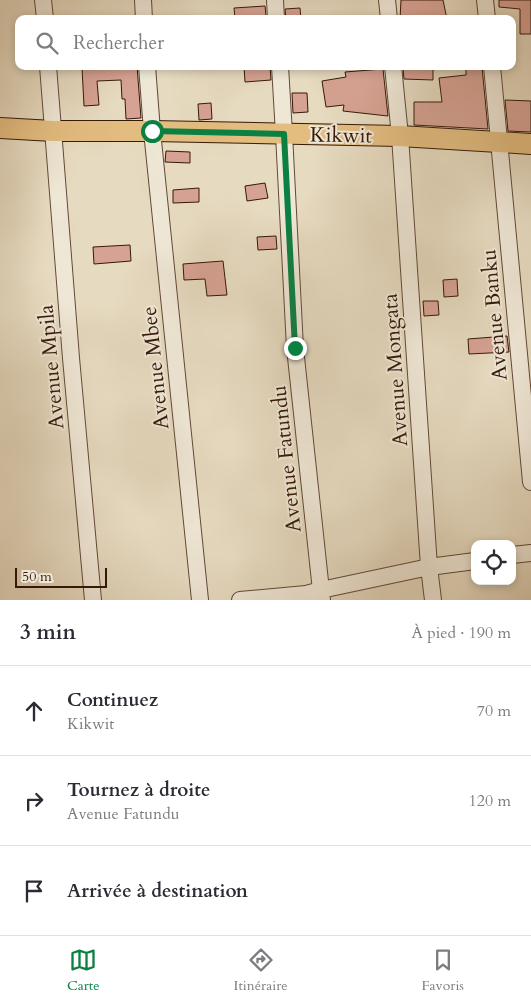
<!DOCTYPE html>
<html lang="fr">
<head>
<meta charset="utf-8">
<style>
	:root { --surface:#fff; --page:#f2f2f3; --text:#2b2b33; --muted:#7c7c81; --line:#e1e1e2; --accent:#0b8043 }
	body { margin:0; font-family:Cardo,serif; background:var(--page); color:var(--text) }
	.controls { position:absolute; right:15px; bottom:15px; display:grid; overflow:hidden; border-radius:10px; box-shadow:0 2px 8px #0003 }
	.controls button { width:45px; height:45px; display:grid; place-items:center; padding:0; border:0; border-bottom:1px solid var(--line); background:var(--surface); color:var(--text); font:25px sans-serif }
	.scale { position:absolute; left:15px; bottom:12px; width:92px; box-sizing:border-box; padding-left:5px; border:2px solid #361908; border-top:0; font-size:14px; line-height:18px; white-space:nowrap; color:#361908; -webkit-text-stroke:4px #efe7d6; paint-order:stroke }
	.stop { position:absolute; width:15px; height:15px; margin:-11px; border:4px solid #0b8043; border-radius:50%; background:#fff }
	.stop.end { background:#0b8043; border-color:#fff; box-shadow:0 1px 5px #0008 }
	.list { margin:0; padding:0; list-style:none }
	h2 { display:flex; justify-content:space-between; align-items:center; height:65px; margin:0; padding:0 20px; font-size:21px }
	h2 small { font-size:16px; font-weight:400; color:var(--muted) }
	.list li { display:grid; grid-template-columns:32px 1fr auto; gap:15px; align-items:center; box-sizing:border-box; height:90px; padding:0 20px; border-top:1px solid var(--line) }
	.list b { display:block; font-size:19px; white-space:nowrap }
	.list p { margin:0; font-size:16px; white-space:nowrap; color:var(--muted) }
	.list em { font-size:16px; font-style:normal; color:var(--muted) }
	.icon { flex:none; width:28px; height:28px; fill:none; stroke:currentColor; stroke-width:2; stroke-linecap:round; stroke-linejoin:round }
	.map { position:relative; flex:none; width:531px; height:600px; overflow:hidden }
	.search { position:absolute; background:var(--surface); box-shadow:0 2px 8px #0003; left:15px; right:15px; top:15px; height:55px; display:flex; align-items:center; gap:12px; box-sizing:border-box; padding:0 18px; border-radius:10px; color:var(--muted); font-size:19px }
	.sheet { height:335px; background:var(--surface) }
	nav { display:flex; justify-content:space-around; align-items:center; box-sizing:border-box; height:70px; border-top:1px solid var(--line); background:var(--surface); font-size:14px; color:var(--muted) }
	nav a { display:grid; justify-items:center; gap:2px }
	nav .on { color:var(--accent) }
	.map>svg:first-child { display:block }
	.building { fill:#d6a293; stroke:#361908 }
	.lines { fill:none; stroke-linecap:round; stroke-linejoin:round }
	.minor-casing { stroke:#624936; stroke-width:18 }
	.major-casing { stroke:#361908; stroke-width:22 }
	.minor { stroke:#efe7d6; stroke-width:16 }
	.major { stroke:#e3bd80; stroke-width:20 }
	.route { stroke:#0b8043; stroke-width:6 }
	.labels { text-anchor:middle; stroke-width:4; stroke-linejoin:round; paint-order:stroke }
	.street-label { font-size:21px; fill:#361908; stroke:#efe7d6 }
</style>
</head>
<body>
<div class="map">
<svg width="531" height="600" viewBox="0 0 531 600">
	<rect width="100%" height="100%" fill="#e6dac0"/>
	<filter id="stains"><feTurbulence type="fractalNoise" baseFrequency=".004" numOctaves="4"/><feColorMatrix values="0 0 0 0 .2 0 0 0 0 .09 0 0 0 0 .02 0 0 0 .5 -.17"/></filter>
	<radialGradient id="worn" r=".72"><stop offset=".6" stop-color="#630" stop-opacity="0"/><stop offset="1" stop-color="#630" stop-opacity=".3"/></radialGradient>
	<path class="building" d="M401,0H443L447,19H400Z
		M499,0H531V34H520V9L499,7Z
		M265,6L266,16L235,18L234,8Z
		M300,8L301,19H286L285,9Z
		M107,66H137L141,118L126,119L125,99H122L121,80L97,81L99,105L84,106L82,68Z
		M244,66H270L271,80L245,82Z
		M405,66H433V80L404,79L403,68H405Z
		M482,67L488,129L414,125V102H442L439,78L466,75V68Z
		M383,69L388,116L343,111L344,105L326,107L322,81L346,77L345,72Z
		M292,93H307L308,112L293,113Z
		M505,100L531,101V132L508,131Z
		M211,103L212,119L199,120L198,104Z
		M166,151L190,152V163L165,162Z
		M265,183L268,198L247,201L245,186Z
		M199,188V202L173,203V190Z
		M276,236L277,249L258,250L257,237Z
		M130,245L131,261L94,264L93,247Z
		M223,261L227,295L207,296L205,279L184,280L183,264Z
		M457,279L458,296L444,297L443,280Z
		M423,301H438L439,315L424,316Z
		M507,336L509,352L469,354L468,339Z"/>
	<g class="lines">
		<g class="minor-casing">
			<path id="minor" d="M43,0L45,19
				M143,0L144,19
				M275,0L276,19
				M387,0L389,19
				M485,0L487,19
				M48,66L71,358L93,600
				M147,66L152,131L200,600
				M280,66L284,134L295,348L322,600
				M393,66L400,136L429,567L433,600
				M492,66L531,482
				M512,555L531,553
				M240,600L306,594L321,590L429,567L475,561"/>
		</g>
		<g class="major-casing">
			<path id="major" d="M0,128L53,131H152L400,136L531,144"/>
		</g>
		<use href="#minor" class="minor"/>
		<use href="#major" class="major"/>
	</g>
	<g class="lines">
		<path class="route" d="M152,131L284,134L295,348"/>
	</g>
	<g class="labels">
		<g class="street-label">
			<text transform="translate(341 135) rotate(1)" y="7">Kikwit</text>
			<text transform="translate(494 315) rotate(-95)" y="7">Avenue Banku</text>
			<text transform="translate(51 367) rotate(-95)" y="7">Avenue Mpila</text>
			<text transform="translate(155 368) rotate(-96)" y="7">Avenue Mbee</text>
			<text transform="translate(395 370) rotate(-94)" y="7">Avenue Mongata</text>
			<text transform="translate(286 459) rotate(-96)" y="7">Avenue Fatundu</text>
		</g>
	</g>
	<rect width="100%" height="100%" filter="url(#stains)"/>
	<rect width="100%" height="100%" fill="url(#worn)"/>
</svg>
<div class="controls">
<button><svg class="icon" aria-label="locate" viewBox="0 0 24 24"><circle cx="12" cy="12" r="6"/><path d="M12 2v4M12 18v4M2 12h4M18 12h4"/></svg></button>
</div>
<div class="scale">50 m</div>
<div class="stop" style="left:152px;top:131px"></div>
<div class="stop end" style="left:295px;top:348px"></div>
<div class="search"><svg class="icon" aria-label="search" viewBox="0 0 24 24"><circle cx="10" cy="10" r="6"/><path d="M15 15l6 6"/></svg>Rechercher</div>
</div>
<section class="sheet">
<h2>3 min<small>À pied · 190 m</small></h2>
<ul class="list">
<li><svg class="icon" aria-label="ahead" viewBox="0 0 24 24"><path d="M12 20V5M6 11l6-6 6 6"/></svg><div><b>Continuez</b><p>Kikwit</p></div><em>70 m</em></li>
<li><svg class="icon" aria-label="right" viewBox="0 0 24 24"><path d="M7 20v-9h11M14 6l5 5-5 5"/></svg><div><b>Tournez à droite</b><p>Avenue Fatundu</p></div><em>120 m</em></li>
<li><svg class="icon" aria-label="arrive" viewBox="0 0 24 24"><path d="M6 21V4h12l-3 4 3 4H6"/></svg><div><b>Arrivée à destination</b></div></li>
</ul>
</section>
<nav>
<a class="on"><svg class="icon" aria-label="map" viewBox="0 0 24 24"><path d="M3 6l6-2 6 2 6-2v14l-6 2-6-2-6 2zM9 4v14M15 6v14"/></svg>Carte</a>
<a><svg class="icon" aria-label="directions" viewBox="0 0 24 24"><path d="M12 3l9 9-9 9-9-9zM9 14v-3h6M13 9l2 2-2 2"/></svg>Itinéraire</a>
<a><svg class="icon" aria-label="saved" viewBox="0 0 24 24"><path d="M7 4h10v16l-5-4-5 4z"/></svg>Favoris</a>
</nav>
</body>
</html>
